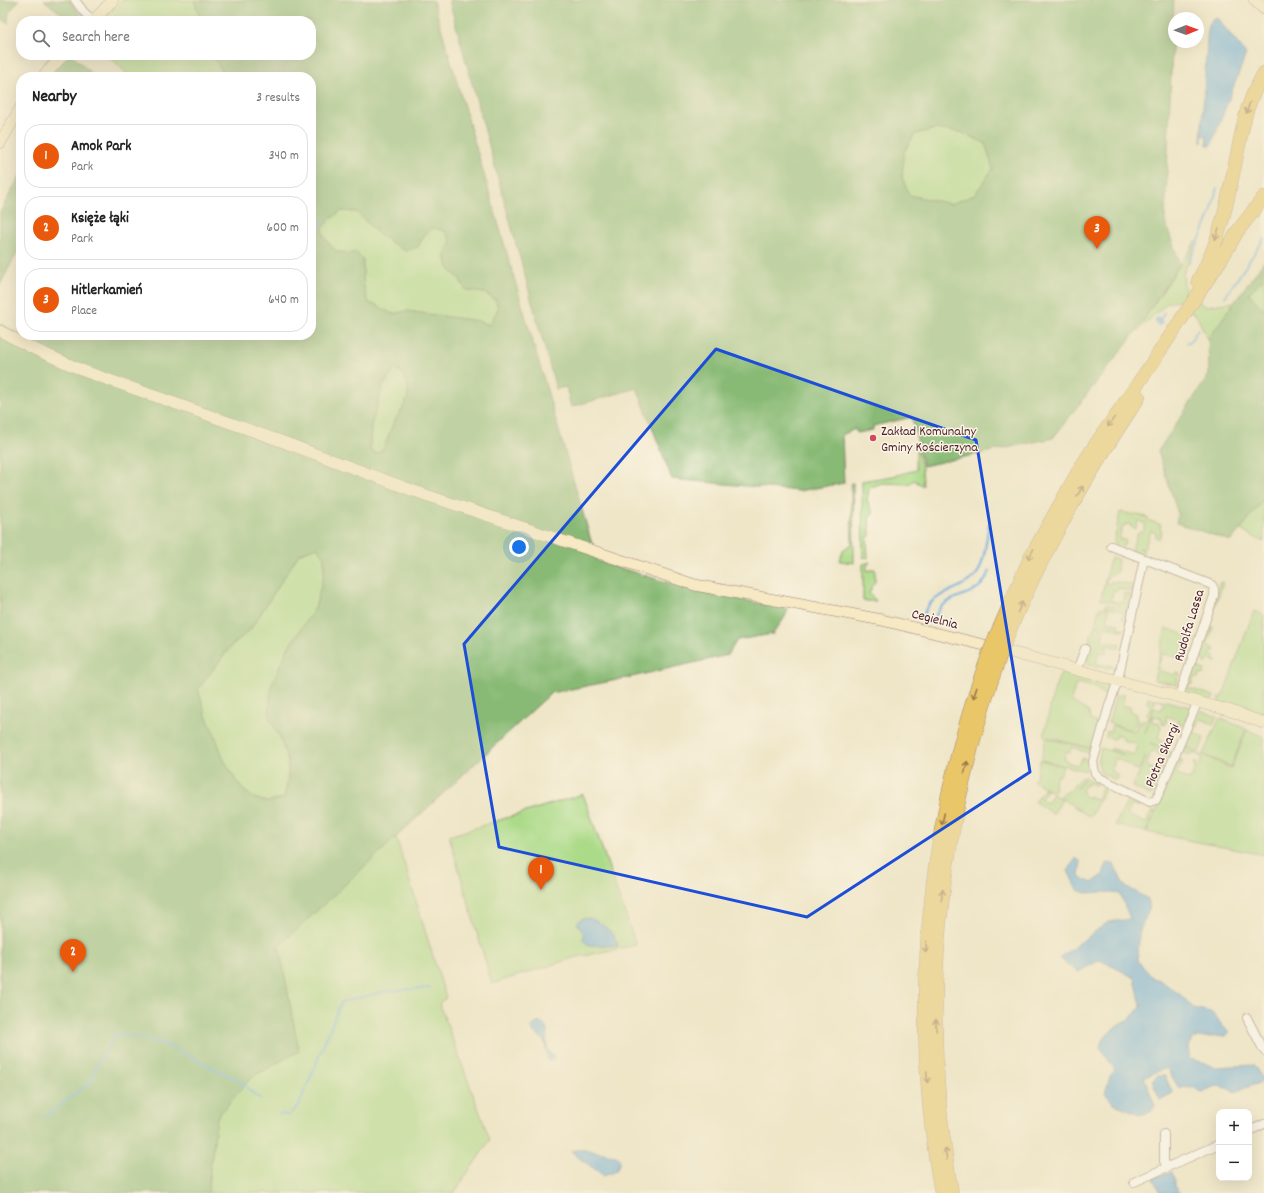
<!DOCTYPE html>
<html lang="en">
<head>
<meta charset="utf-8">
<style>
	:root { --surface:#fff; --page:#f6f6f6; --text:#222; --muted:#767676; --line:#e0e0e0; --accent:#ea580c }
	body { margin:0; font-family:Dekko,sans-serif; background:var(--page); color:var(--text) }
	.controls { position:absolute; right:12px; bottom:12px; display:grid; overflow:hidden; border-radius:8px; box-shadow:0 4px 16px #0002 }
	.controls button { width:36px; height:36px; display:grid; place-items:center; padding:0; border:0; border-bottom:1px solid var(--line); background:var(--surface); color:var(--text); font:20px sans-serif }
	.compass { position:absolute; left:1168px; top:12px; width:36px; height:36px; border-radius:50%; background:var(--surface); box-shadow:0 4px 16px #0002; rotate:89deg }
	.you { position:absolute; left:519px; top:547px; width:14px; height:14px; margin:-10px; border:3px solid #fff; border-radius:50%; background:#1a73e8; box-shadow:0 0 0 6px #1a73e833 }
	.badge { display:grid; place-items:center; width:26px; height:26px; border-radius:50%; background:var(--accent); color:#fff; font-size:13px; font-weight:700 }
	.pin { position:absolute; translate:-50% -33px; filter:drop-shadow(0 1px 2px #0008) }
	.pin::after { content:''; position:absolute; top:21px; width:14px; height:12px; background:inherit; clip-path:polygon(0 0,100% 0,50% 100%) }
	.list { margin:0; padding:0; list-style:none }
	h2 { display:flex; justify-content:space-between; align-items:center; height:52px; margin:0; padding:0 16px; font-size:17px }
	h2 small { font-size:13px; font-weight:400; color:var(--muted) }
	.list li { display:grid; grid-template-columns:26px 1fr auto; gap:12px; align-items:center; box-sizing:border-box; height:64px; margin:0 8px 8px; padding:0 8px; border:1px solid var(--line); border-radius:16px }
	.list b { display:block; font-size:15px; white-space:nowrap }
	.list p { margin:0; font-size:13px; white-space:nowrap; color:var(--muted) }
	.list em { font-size:13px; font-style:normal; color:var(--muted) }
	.icon { flex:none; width:22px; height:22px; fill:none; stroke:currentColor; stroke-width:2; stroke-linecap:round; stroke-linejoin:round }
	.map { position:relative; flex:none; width:1264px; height:1193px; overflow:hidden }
	.search { position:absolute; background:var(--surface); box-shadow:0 4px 16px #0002; left:16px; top:16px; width:300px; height:44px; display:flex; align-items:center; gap:10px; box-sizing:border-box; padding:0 14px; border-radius:16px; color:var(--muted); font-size:15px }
	.panel { position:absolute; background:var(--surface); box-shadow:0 4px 16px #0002; left:16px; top:72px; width:300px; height:268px; border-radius:16px }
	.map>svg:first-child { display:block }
	.green { fill:#abda88; stroke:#7a7c5a }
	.forest { fill:#88ba74; stroke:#696c50; fill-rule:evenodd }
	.water { fill:#68abdd; stroke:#596584 }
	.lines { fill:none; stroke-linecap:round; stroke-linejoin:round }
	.stream { stroke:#68abdd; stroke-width:2 }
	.canal { stroke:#68abdd; stroke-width:7 }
	.street-casing { stroke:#9c827a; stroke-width:10 }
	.secondary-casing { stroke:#9c827a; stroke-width:12 }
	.primary-casing { stroke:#9c827a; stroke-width:14 }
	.street { stroke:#fff; stroke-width:8 }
	.secondary { stroke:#f6e9c3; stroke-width:11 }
	.primary { stroke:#e9c769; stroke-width:13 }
	.primary-bridge-casing { stroke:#9c827a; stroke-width:14; stroke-linecap:butt }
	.primary-bridge { stroke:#e9c769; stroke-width:13 }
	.oneway { stroke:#9a734a }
	.marked { fill:none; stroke:#1d4ed8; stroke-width:3; stroke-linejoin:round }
	.poi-dot { fill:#d1495b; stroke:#fcf5e5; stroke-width:1.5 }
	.labels { text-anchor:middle; stroke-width:3; stroke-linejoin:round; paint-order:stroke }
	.poi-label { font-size:14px; fill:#4a1f2b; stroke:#fcf5e5; text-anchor:start }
	.street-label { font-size:14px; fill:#4a1f2b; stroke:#fcf5e5 }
</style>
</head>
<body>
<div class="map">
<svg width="1264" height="1193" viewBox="0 0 1264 1193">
	<rect width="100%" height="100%" fill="#fcf5e5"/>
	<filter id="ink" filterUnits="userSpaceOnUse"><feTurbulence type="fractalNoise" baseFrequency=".025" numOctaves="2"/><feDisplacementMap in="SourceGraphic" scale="8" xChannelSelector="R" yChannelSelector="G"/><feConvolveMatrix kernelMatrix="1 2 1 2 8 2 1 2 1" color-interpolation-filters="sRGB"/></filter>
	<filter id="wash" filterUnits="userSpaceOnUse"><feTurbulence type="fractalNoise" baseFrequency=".012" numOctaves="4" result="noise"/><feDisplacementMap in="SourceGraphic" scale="16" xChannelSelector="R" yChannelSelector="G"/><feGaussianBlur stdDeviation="0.9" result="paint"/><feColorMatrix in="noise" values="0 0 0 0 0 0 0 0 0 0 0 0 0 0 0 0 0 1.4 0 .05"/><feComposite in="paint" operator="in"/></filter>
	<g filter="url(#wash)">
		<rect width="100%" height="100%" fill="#efe6c8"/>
		<path class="green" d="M121,0H194L201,21H101Z
			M108,55H212L226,77H130Z
			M935,129L961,132L985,143L993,169L974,195L951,204L909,195L902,177L904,152L915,134Z
			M341,211L356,212L381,236L418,247L425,234L434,228L446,232L451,242L445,255L448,268L459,278L466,290L484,293L496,300L498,309L490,325L477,321L407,311L392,314L376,305L369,303C362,289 363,275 363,260L357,253L337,252C316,230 318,229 341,211Z
			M1196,241L1183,274L1185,292L1205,306L1234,302L1208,339L1196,315L1178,301L1167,303L1134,334Z
			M1264,278V311L1249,293Z
			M394,370C401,370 403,372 405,378C414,399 402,407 393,424C389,432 387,444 382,450C379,453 376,453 373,453L370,450L371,426L383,386Z
			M916,442L922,469L923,486L914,480L909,484L882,483L869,488L867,500L873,514L869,518L870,536L867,538L868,558L863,557L862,481L893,476L916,470Z
			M851,483H853L854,563L840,561L843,550L852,544Z
			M1264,499V542L1240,530Z
			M1120,512L1148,517V520L1161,525L1160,529L1162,530L1159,539L1155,537L1156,533L1151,531L1144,549L1139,548L1144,551L1143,556L1131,550L1138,533L1140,531L1143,532L1146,524L1138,521L1135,529L1131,527V525L1126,524L1125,526H1123L1119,538L1126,541L1123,547L1115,544L1116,542H1114Z
			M317,547L324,557V574L315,608L288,648L281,740L288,762V780L284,798L267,802L254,798L242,789L234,777L223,758L215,735L206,716L198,689L232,645L250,630L299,554Z
			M1112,557L1118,559L1117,571L1107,577L1106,583L1110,584L1111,581L1133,585L1131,588L1133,589L1132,592L1118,588L1117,591H1113L1112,600L1115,602H1123L1124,593L1131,595L1126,619H1122L1123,612L1105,607L1106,604L1118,607V604L1101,599L1110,559H1112Z
			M870,562L867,566V571L875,569V582L869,593L876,601H863V564Z
			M1220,582L1223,583L1206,632L1209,626L1213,627L1207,645L1215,649L1214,652L1211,651L1210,655L1215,656L1216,662L1209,659L1206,664L1203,662L1204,658L1197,656L1194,666L1205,670L1204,675L1200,674L1198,678L1194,677L1192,685L1189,684L1188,688L1214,696L1213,699L1209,701L1184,693L1183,687Z
			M1100,607L1109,610L1107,620L1109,621V622L1119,624L1118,627L1124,629L1123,631L1095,624Z
			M1254,611L1264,615V719L1247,712L1248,706H1246L1243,711L1220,704L1219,697L1222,698Z
			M1095,625L1104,629L1102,641L1120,644L1119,648L1105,645L1107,646L1106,654L1099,652L1096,663L1108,666V665L1115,666V668L1109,667L1108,669L1081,663Z
			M1166,628L1195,638L1189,653L1182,650L1180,657L1162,654L1158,667L1161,671L1174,675L1176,672L1180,673L1176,685L1154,680Z
			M1063,671L1113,684L1109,699L1096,688L1078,683L1075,686L1071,701L1089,712L1090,720L1101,724L1094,749L1044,736C1048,720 1053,683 1063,671Z
			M1125,694L1122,705L1130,707L1132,712L1136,713V720L1139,721V722L1135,723L1131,730L1108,723L1116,696Z
			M1148,698L1156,699L1145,733L1154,708L1161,710L1164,703L1157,699L1191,707L1184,724L1177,725L1179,721L1167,716L1165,720L1167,721L1166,723L1163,724L1160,718L1152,716L1153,722L1159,723L1161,726L1158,738L1161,740L1167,741L1163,748L1150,743L1171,752L1168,760L1152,751L1146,765L1150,767V769H1152V768L1159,770L1160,768H1165L1154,793L1150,795L1133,787L1146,756L1139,769L1137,770L1118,759H1115L1111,771L1117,774V776H1118L1116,780L1111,778V776L1109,777L1101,773L1098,763L1101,748L1124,755L1110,750L1111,748L1134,755L1136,753L1137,744L1123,740V738L1116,735L1115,738L1113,739L1106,737L1107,731L1110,732L1112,725L1135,731L1137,724H1141L1142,720H1147L1148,715L1146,714L1149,712L1150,704L1147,703Z
			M1201,710L1217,717L1213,724L1201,719L1194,732L1204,738L1199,752L1185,746Z
			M1220,718L1246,729L1231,767L1203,754Z
			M1247,730L1264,737V855L1147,832L1179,759L1183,761L1176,774L1190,780L1196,767L1193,765L1195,762L1197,763L1196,765L1199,766L1203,758L1193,753L1189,755L1182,752L1184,747L1231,768Z
			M1046,738L1092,749L1091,754L1071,747L1070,753L1066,752L1064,759L1067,760V762L1076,765L1079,764L1080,760H1082V758L1089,760L1086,771L1041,760Z
			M1040,760L1063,766L1060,776L1057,775L1054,785L1055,788L1053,793L1033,780L1036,777Z
			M1085,776L1077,788L1086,778L1097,782L1096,785L1088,783L1087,786L1085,785L1082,791L1084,792L1083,795L1088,798L1089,796L1097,800L1103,784L1107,786L1090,817L1059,797C1063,793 1066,793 1070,790C1076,785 1077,778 1085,776Z
			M1044,789L1047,790L1041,799L1047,803L1053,794L1062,800L1053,814L1035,802Z
			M583,794L636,945L573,958L492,984L449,836Z
			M1130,797L1143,802L1141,806L1139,805L1138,807L1132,804L1127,815L1146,823L1152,811L1155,812L1146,832L1115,825Z
			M396,837L446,998L439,1003L490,1140L454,1193H209L208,1186L217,1117L252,1077L299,1051L279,946Z"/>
		<path class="forest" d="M0,0H19L9,13L8,24L0,18Z
			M44,0H70L85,21H70Z
			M194,0H433L597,561L693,590L788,609C786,618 778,626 773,634L737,640L728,655L627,678L551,693L279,946L299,1051L252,1077L217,1117L208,1186L209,1193H0V324L28,339L30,335H311V77H226L212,55H311V21H201ZM341,211L356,212L381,236L405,251L418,247L425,234L434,228L446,232L451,242L445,255L448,268L459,278L466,290L484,293L496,300L498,309L489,325L478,321L407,311L392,314L376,305L369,303C362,289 363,275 363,260L357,253L337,252C316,230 318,229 341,211ZM394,370C401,370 403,372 405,378C414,399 402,407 393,424C389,432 387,444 382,450C379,453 376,453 373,453L370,450L371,426L383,386ZM317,547L324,557V574L315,608L288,648L271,686L269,717L281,740L288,762V780L284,798L267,802L254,798L242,789L234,777L223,758L215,735L206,716L198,689L232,645L250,630L299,554Z
			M449,0H1174L1165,221L1180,264L1134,334L1053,438L923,466L912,417L873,426V430L857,433L855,429L842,435L844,483L799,491L672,479L637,388L571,407L566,387L556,389ZM935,129L961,132L985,143L993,169L974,195L951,204L909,195L902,177L904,152L915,134Z
			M51,55H72L95,77H45L38,71Z
			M20,176L21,245L0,285V212Z
			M1264,261V278L1249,293L1264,311V499L1231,541L1176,523L1178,514L1158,451L1209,375L1208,339Z"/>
		<path class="water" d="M1215,18L1218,19L1246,54L1211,146L1207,145L1206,135H1202V143L1201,141L1208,24Z
			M1076,858L1081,862L1079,876L1092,883L1103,875L1107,863L1114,864L1124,885L1148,899V911L1139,933L1138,961L1153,978L1160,980L1182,996L1193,1008L1211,1012L1229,1033L1226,1036L1193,1038L1188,1046L1190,1059L1206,1063L1213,1067L1254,1065L1264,1081L1235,1092C1223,1085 1215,1084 1204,1092L1198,1091L1195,1088L1178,1087L1167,1068L1144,1077L1155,1106L1151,1112L1145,1114H1140L1114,1104L1105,1093L1110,1076L1115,1070L1100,1047L1102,1040L1116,1026L1130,1019L1141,1006L1135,978L1100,960L1078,972L1059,958L1108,922L1130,919L1120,894L1104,892L1086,893L1077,890L1068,871Z
			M590,918C602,923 616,933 618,946L588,945L583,939L584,934L577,923L581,919Z
			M540,1022C552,1027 545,1037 547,1046C548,1051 552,1053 554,1058L550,1062L548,1061C546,1055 547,1045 543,1039C539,1035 533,1033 530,1028L537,1023Z
			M1157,1076H1165L1173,1093L1160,1100L1152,1081Z
			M581,1149L614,1155L619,1158L620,1162L616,1171L604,1176C593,1167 581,1161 571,1151Z
			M1172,1172L1174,1178V1186L1180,1193H1160L1153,1178L1166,1173Z"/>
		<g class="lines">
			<path class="stream" d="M311,218L324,224
				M1189,263L1211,213L1217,188
				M1225,297L1264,239
				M1160,323L1159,322L1164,313
				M1187,342L1189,343L1198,329
				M924,619C921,595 965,590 976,575C985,564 986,538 989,524
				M933,622C935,617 937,611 942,606C960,591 979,598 990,571
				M279,1115L283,1114L288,1116L299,1105L341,1002L387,991L430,988
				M43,1118L92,1081L96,1067L116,1034L142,1038L164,1044L238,1080L261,1100"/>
			<path class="canal" d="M1158,321L1159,322"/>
		</g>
	</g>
	<g filter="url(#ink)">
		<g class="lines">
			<g class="street-casing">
				<path id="street" d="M75,0L83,11L93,21
					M1111,546L1212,585L1214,589V596L1179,696
					M1144,559L1118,680L1109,706L1093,762L1095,773L1100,778L1150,802L1156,800L1198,701
					M1077,670L1085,649
					M1247,1018L1264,1051
					M1249,1131L1264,1124
					M1164,1134V1161L1167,1168
					M1134,1182L1219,1144"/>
			</g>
			<g class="secondary-casing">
				<path id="secondary" d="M1254,0L1264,9
					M93,21L113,0
					M43,77L63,55
					M0,143L21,107
					M0,331L30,347L84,371L278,440L414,491L695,585L882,620L984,645L1228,710L1264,723"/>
			</g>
			<g class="primary-casing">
				<path id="primary" d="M1198,281C1228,229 1232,167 1247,110L1253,94L1264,73
					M994,640L1030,558L1079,470L1095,445L1148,369L1224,255L1237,232L1264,197
					M1005,642C1040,555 1087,475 1139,397
					M941,1193C909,1011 925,829 988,656
					M952,1193C918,1010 938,834 999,659"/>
			</g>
			<use href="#street" class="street"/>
			<use href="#secondary" class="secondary"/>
			<use href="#primary" class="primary"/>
			<g class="primary-bridge-casing">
				<path id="primary-bridge" d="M988,656L994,640
					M999,659L1005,642"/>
			</g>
			<use href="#primary-bridge" class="primary-bridge"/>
		</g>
		<defs><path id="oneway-shaft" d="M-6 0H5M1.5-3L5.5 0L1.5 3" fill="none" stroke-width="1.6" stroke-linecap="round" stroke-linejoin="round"/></defs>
		<g class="oneway">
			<use href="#oneway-shaft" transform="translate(1248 108) rotate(107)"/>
			<use href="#oneway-shaft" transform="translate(1217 234) rotate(108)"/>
			<use href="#oneway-shaft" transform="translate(1111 422) rotate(125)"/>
			<use href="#oneway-shaft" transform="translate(1080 491) rotate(-59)"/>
			<use href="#oneway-shaft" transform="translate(1031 554) rotate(117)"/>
			<use href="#oneway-shaft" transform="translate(1020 607) rotate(-66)"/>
			<use href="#oneway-shaft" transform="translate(975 693) rotate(108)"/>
			<use href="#oneway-shaft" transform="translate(966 767) rotate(-76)"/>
			<use href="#oneway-shaft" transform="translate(943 819) rotate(102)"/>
			<use href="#oneway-shaft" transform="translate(942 895) rotate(-84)"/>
			<use href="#oneway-shaft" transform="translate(926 947) rotate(94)"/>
			<use href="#oneway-shaft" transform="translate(936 1025) rotate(-91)"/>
			<use href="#oneway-shaft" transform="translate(927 1077) rotate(86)"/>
			<use href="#oneway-shaft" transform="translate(946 1154) rotate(-98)"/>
		</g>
	</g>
	<path d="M0 0H1264V1193H0ZM716,349L976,440L1030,772L807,917L499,847L464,644Z" fill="#efe6c8" fill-opacity=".55" fill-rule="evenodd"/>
	<path class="marked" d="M716,349L976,440L1030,772L807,917L499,847L464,644Z"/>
	<circle class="poi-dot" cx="873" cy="438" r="4"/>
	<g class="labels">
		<g class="poi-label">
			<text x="881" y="435">Zakład Komunalny<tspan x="881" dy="16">Gminy Kościerzyna</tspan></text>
		</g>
		<g class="street-label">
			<text transform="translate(935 618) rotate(14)" y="5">Cegielnia</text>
			<text transform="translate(1188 625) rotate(-73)" y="5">Rudolfa Lassa</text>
			<text transform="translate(1161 755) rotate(-67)" y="5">Piotra Skargi</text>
		</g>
	</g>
</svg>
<div class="controls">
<button>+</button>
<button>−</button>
</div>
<svg class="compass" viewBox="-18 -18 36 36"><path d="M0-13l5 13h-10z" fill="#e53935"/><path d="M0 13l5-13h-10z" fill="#767676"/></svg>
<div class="you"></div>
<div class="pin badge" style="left:541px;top:890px">1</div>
<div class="pin badge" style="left:73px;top:972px">2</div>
<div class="pin badge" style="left:1097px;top:249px">3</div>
<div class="search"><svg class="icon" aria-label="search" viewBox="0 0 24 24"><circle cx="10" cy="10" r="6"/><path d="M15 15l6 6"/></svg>Search here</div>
<section class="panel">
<h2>Nearby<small>3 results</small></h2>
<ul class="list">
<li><span class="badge">1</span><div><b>Amok Park</b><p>Park</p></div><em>340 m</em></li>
<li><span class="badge">2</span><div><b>Księże łąki</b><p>Park</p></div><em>600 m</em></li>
<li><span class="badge">3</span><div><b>Hitlerkamień</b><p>Place</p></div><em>640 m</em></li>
</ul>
</section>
</div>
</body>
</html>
